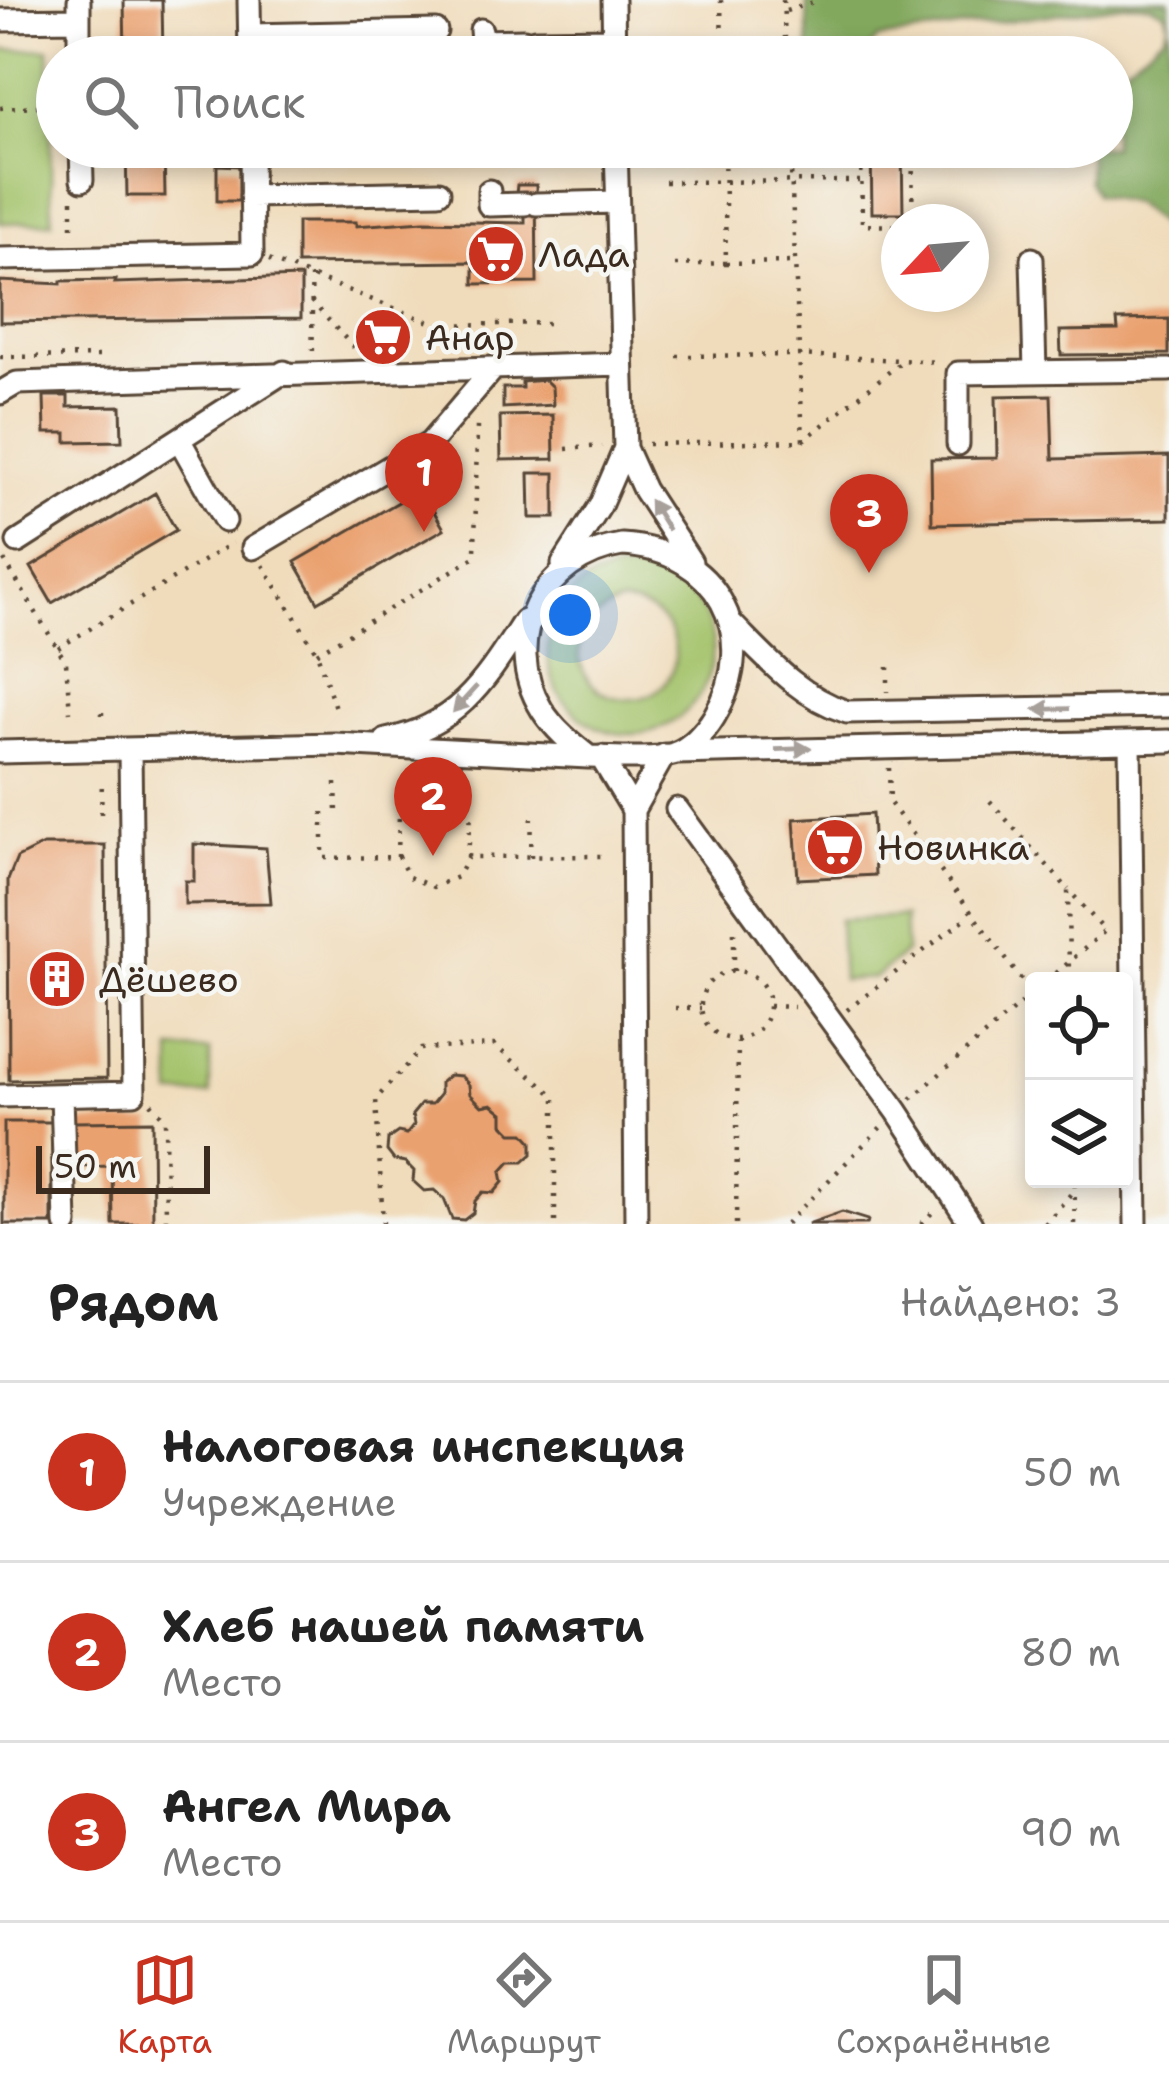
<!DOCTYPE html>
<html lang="ru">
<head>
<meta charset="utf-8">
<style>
	:root { --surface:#fff; --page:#f2f2f2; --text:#222; --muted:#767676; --line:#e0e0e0; --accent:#c8321e }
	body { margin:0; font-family:"Shantell Sans",sans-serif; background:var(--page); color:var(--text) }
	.controls { position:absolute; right:36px; bottom:36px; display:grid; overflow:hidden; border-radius:12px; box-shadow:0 6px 18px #0003 }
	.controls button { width:108px; height:108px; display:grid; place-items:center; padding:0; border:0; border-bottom:3px solid var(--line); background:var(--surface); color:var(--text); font:60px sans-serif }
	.compass { position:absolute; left:881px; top:204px; width:108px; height:108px; border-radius:50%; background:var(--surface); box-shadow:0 6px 18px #0003; rotate:244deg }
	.scale { position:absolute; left:36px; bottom:30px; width:174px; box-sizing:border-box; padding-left:12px; border:6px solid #3b2a1e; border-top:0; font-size:33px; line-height:42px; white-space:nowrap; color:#3b2a1e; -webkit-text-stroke:9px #f6f6f2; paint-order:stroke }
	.you { position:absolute; left:570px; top:615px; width:42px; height:42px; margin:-30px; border:9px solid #fff; border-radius:50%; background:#1a73e8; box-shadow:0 0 0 18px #1a73e833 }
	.badge { display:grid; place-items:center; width:78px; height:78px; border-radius:50%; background:var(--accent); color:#fff; font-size:39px; font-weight:700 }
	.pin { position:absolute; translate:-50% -99px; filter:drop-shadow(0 3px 6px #0008) }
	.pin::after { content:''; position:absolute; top:63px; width:42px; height:36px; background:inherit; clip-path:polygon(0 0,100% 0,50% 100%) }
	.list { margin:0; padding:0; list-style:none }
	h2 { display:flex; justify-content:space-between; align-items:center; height:156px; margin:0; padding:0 48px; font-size:51px }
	h2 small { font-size:39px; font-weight:400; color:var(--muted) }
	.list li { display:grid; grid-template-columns:78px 1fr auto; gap:36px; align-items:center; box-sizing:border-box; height:180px; padding:0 48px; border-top:3px solid var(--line) }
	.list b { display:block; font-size:45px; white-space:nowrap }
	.list p { margin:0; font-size:39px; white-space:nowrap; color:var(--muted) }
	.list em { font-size:39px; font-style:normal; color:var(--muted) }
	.icon { flex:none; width:66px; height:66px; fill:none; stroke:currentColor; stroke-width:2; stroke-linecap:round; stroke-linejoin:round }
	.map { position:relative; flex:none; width:1169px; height:1224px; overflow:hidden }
	.search { position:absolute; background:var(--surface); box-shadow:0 6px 18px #0003; left:36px; right:36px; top:36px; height:132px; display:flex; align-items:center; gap:30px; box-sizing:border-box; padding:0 42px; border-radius:66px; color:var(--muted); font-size:45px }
	.sheet { height:696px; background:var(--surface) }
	nav { display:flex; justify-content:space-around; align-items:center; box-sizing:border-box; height:168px; border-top:3px solid var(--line); background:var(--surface); font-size:33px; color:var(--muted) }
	nav a { display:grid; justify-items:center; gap:6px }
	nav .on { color:var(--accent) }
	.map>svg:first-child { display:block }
	.green { fill:#a3c269; stroke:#6f7644; stroke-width:3; fill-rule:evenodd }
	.forest { fill:#82a85d; stroke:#5e693e; stroke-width:3 }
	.building { fill:#eaa170 }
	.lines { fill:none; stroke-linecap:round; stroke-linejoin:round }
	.minor-casing { stroke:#564536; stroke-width:27 }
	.path { stroke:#564536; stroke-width:4.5; stroke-dasharray:3 9; stroke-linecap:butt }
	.minor { stroke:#fff; stroke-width:21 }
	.oneway { fill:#a79f9a }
	.labels { text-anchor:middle; stroke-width:9; stroke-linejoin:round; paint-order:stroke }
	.poi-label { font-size:36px; fill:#3b2a1e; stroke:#f6f6f2; text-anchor:start }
</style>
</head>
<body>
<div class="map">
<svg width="1169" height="1224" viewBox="0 0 1169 1224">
	<rect width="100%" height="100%" fill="#f6f6f2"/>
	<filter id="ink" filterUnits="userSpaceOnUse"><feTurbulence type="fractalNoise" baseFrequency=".00833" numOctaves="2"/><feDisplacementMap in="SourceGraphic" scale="24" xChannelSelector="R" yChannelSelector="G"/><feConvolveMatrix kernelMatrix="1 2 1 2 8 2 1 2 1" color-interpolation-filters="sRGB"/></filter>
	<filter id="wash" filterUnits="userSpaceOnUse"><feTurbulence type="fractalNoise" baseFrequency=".004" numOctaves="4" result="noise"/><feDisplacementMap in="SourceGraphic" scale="48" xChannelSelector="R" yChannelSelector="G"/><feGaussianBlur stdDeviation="2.7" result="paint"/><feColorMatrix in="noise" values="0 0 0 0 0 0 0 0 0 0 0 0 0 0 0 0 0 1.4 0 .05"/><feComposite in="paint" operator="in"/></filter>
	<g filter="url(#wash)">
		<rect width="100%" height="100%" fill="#f0dcbb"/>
		<path class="green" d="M49,49L52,222L0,223V50Z
			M617,570C638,570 660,571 679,584C746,633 706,737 625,734C602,733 584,722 569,706C535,669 544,613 583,584C592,577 605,574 617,570ZM621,603C695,607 690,703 625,699C609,698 594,690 586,676C567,643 591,614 621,603Z
			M904,916L906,952L874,978L842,980L839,920Z
			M172,1050L210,1051V1095H172Z"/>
		<path class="forest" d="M807,0H1169V232L1133,203L1095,195L1088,182L1089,147H1112V76L1164,35L1169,23L1165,12L1150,5L1129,4L878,39L861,57H809Z"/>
		<g id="blocks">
			<path class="building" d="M124,0H162L163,57H125Z
				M126,147H164L165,196H127Z
				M871,147H902L903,213H872Z
				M217,165L239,166V201H217Z
				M517,185H536L537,283L474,284V262L297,264V222H356V226L424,221L525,223V194H516Z
				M301,277V318L0,322V281L61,284V281L116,280L115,283Z
				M1169,319V354L1061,355L1060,331L1118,330L1117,320Z
				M396,322L397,350L371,351L370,323Z
				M545,380L552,387L553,405L503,408V388H522V382Z
				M1051,395L1053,459L1169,456V519L932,524L931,459L997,458L996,396Z
				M44,396H68V407L121,406L122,441L67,442V433H45Z
				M553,415L554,459L501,460L500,416Z
				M529,473H555V518H530Z
				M421,489L444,529L318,602L295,562Z
				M155,493L176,530L52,603L31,567Z
				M872,814L875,875L798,879L794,819Z
				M194,844L266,848L271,903L185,904V881H194Z
				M43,845H105L107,1078L9,1080L8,880L17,858Z
				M449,1075L461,1076L469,1085L470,1094L482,1106L492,1104L503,1113V1124L512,1133H524L532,1142V1154L523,1162H510L501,1172L503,1182L494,1193L483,1192L475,1201L473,1213L464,1220L452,1219L444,1199L434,1190L424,1191L413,1181L414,1171L405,1162L394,1160L387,1151L388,1139L398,1132L407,1134L414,1125L412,1115L421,1104H432L440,1094V1083Z
				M152,1121L153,1224H113L112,1166L74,1167L73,1122Z
				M4,1122H52V1224H4Z
				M842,1212L868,1220L867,1224H808Z"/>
		</g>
	</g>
	<g filter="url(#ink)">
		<use href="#blocks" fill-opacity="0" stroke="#564536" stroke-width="3"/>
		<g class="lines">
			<g class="minor-casing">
				<path id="minor" d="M79,0V57
					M249,0L250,57
					M613,0L614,57
					M0,20L78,19
					M481,30L482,41L524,40
					M250,35L436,31
					M535,40L614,39
					M81,147L82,180
					M616,147L625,448L644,490L691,562
					M489,191V205L525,204
					M251,196L439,192
					M536,204L617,202
					M0,259L252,254L251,147
					M1032,259L1035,372
					M0,393L17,383L621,364
					M180,441L225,521
					M958,444V373L1169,370
					M18,542L284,372
					M622,545C716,550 763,635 714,717C705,732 689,749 673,754C648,761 614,757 589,757C571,743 554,729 542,710C498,639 544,557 622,545Z
					M253,548L430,443L494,368
					M563,564L600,506L625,448
					M731,623C767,659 798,696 847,712L1169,706
					M386,740C459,726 486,679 524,621
					M1130,742L1136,1224
					M0,752L335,744L588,757
					M677,753L1169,741
					M601,757L633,810
					M677,809L897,1111L971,1224
					M62,1095L66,1224
					M0,1096L134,1093L130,749
					M636,1224L633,810L664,755"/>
			</g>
			<path class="path" d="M721,0L722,57
				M783,0L786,57
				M786,11L820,0
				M0,108L57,105
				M861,147L862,225L899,226
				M665,182L860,181
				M72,200V236
				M912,222L913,147
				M269,260L438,325L554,323
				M726,263L795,262
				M675,265L726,263L724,147
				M311,276L313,354
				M311,301L356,350
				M677,356L799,355L940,362
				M0,357L102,356
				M803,441L900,363
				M648,444L803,441L790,147
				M566,449L602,446
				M4,560L66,662L70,712
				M263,565L317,653L337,714
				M58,648L233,543
				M317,653L475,557L477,424
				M888,667V692
				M102,712V717
				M889,768L890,803L1032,994L1034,1003
				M336,783L337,812
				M990,801L1068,889L1069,981
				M323,812V858L398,857L409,877L433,887L457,877L468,857L605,856
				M101,814L102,780
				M398,857L399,813
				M468,857L471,812
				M531,857L532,811
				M734,971V923
				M701 1005a34 34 0 1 1 68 0a34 34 0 1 1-68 0Z
				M1047,981L1105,931L1068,889
				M769,1006L794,1007
				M675,1008H701
				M847,1010L970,915
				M911,1099L1034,992
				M151,1103L165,1119L166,1224
				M383,1224L376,1099L421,1049L494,1045L555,1096V1224
				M736,1224L738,1039
				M786,1224L881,1127
				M921,1224L934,1211
				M1045,1224L1075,1189L1074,1179
				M1074,1224L1075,1190"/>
			<use href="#minor" class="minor"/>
		</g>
		<defs><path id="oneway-solid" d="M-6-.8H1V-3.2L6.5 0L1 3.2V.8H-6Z" transform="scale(3)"/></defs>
		<g class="oneway">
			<use href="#oneway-solid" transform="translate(659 515) rotate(-122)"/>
			<use href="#oneway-solid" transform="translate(465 699) rotate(132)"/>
			<use href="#oneway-solid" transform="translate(1052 709) rotate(179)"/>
			<use href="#oneway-solid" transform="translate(793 749) rotate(-2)"/>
		</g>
	</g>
	<defs>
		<g id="supermarket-disc" transform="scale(3)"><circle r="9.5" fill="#c8321e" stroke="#f6f6f2"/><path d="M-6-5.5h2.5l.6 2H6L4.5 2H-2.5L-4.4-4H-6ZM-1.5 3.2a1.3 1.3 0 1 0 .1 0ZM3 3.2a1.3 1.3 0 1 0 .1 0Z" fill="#fff"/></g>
		<g id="building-disc" transform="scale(3)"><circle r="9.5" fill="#c8321e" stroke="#f6f6f2"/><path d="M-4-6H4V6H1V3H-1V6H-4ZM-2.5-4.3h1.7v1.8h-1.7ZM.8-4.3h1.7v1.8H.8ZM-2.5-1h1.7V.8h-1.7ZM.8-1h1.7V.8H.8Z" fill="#fff"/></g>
	</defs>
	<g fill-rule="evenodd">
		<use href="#supermarket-disc" x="496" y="254"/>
		<use href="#supermarket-disc" x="383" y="337"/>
		<use href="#supermarket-disc" x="835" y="847"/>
		<use href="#building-disc" x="57" y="979"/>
	</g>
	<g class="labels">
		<g class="poi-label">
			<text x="538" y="267">Лада</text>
			<text x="425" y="350">Анар</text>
			<text x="877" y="860">Новинка</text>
			<text x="99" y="992">Дёшево</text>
		</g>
	</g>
</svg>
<div class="controls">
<button><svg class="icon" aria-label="locate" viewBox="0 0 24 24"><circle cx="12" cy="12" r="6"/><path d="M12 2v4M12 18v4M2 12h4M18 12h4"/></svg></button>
<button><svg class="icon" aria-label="layers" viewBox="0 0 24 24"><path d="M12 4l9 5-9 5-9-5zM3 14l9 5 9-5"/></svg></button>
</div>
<svg class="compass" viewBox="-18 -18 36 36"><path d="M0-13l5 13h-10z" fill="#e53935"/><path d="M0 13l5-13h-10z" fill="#767676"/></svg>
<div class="scale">50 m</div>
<div class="you"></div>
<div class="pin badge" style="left:424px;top:532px">1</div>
<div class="pin badge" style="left:433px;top:856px">2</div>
<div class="pin badge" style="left:869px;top:573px">3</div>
<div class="search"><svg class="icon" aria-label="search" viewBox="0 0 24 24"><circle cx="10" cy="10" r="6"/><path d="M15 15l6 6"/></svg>Поиск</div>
</div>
<section class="sheet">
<h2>Рядом<small>Найдено: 3</small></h2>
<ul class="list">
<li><span class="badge">1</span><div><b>Налоговая инспекция</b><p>Учреждение</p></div><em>50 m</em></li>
<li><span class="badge">2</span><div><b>Хлеб нашей памяти</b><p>Место</p></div><em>80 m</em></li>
<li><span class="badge">3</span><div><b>Ангел Мира</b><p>Место</p></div><em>90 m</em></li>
</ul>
</section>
<nav>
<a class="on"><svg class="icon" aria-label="map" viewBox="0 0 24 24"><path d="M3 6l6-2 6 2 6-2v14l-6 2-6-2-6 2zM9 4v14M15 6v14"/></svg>Карта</a>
<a><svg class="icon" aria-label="directions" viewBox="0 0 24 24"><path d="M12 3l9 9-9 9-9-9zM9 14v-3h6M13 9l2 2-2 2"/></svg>Маршрут</a>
<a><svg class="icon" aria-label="saved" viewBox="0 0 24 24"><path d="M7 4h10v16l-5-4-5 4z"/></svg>Сохранённые</a>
</nav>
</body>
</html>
